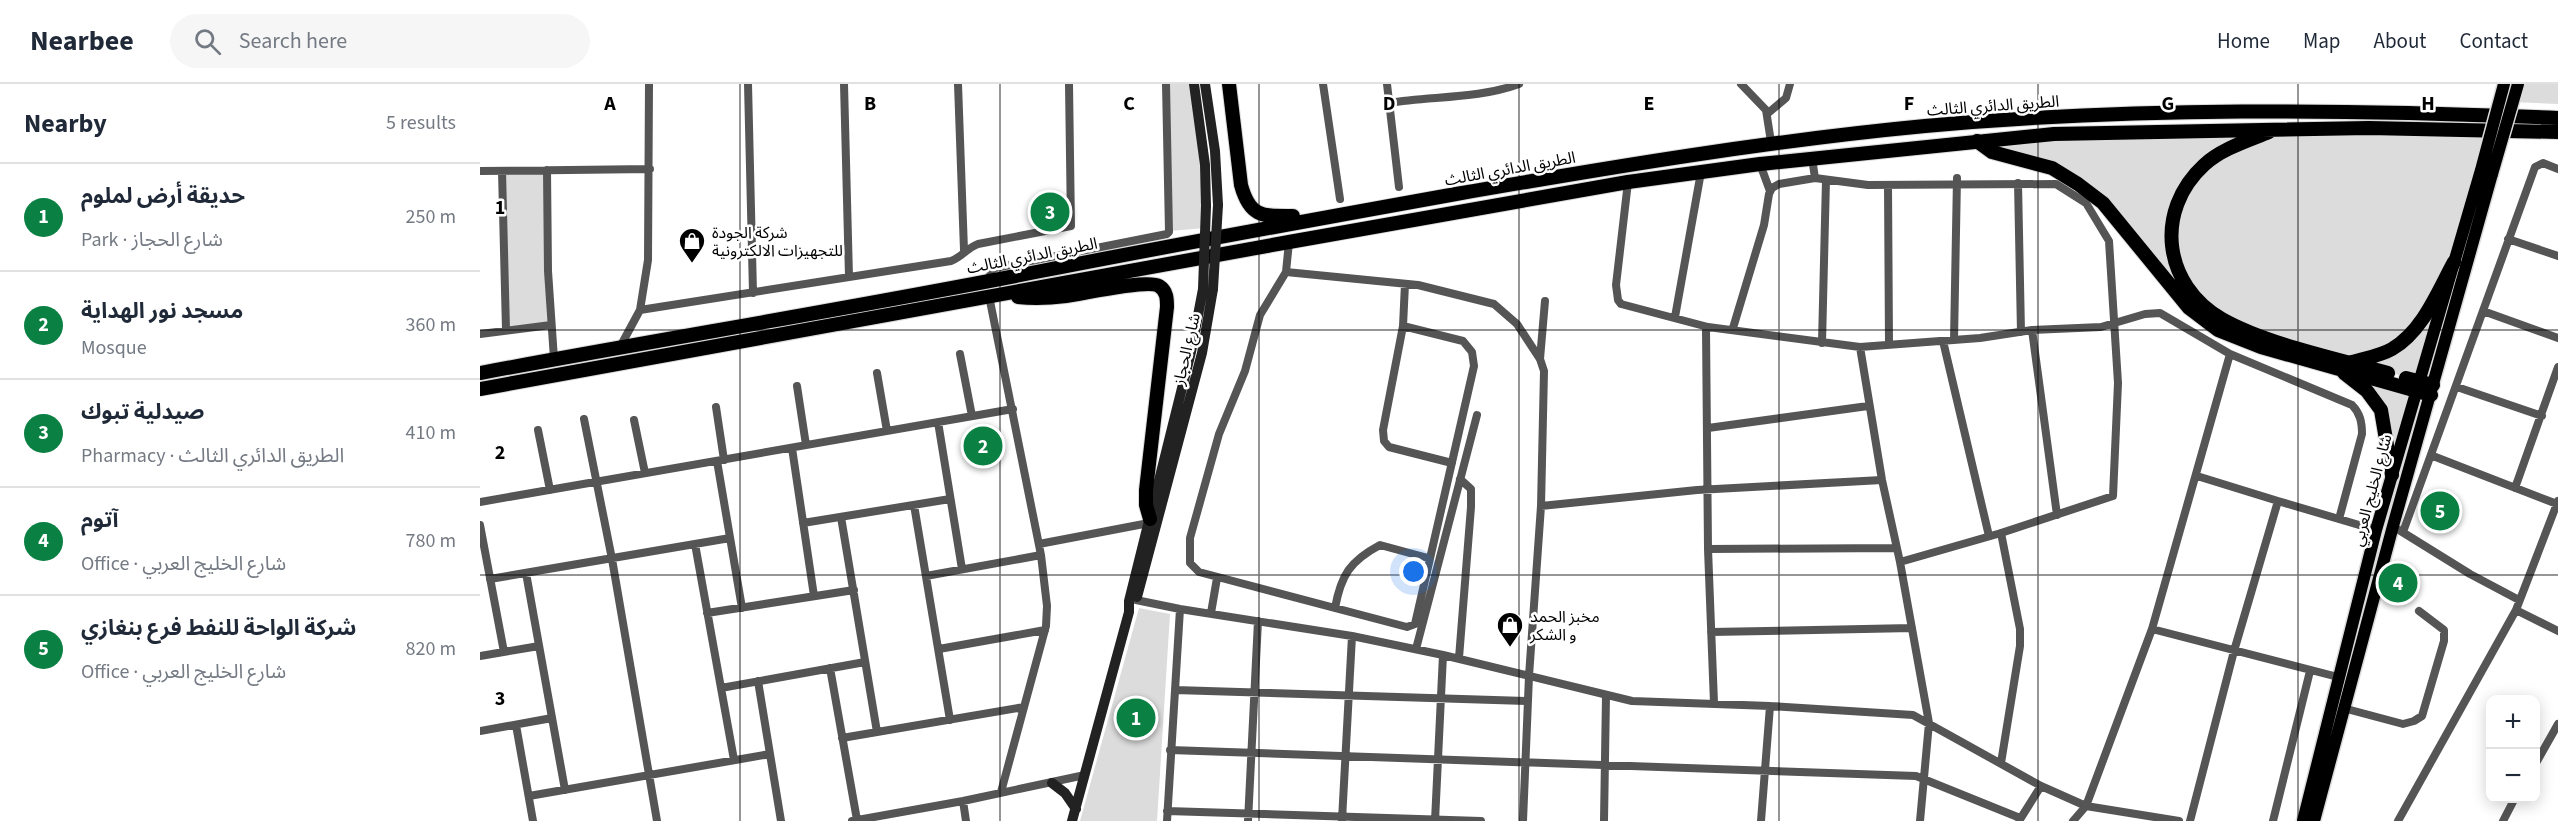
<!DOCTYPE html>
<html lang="en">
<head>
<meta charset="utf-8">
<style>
	:root { --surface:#fff; --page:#f6f6f7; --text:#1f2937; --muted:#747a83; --line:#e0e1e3; --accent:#0b8043 }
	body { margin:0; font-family:"Source Sans 3","Noto Sans Arabic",sans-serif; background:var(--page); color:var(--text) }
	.controls { position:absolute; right:18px; bottom:18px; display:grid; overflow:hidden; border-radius:12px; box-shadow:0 3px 15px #0003 }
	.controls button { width:54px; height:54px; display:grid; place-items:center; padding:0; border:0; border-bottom:2px solid var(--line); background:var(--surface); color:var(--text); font:30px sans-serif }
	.you { position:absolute; left:934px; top:488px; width:21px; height:21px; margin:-15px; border:4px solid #fff; border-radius:50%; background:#1a73e8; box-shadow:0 0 0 9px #1a73e833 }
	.badge { display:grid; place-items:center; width:39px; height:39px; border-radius:50%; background:var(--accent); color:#fff; font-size:20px; font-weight:700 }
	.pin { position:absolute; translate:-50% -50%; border:3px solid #fff; box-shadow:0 2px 6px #0006 }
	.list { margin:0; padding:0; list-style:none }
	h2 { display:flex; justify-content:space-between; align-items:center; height:78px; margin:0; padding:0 24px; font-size:26px }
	h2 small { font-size:20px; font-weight:400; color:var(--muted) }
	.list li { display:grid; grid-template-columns:39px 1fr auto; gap:18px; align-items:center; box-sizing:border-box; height:108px; padding:0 24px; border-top:2px solid var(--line) }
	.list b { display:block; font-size:22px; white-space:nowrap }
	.list p { margin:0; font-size:20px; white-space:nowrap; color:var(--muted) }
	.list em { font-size:20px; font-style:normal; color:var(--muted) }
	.icon { flex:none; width:33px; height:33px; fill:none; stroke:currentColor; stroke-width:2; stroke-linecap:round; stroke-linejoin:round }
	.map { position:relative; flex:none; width:2078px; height:737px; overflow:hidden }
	header { display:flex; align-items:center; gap:36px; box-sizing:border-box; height:84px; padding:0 30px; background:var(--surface); border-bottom:2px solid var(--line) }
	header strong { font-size:28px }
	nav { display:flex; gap:33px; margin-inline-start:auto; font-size:21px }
	.search { width:420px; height:54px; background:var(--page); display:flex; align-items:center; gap:15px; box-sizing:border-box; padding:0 21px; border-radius:33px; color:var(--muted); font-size:22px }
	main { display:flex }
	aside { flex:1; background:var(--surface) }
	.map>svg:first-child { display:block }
	.green { fill:#dcdcdc }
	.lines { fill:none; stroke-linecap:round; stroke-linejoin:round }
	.primary-casing { stroke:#dbdbdb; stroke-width:15 }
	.highway-casing { stroke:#dbdbdb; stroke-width:16 }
	.street { stroke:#555; stroke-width:8 }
	.secondary { stroke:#222; stroke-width:10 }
	.primary { stroke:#000; stroke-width:12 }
	.highway { stroke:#000; stroke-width:14 }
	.primary-bridge-casing { stroke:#dbdbdb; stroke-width:15; stroke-linecap:butt }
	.secondary-bridge { stroke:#222; stroke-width:10 }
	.primary-bridge { stroke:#000; stroke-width:12 }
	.grid { fill:none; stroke:#000; stroke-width:1.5; stroke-opacity:0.55 }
	.labels { text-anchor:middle; stroke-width:5; stroke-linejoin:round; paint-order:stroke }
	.street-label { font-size:16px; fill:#000; stroke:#fff }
	.poi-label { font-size:16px; fill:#000; stroke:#fff; text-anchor:start }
	.grid-label { font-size:20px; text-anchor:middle; font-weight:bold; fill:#000; stroke:#fff; stroke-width:5; stroke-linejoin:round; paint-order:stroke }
</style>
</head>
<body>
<header>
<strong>Nearbee</strong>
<div class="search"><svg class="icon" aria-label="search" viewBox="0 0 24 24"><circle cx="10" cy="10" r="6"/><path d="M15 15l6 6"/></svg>Search here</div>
<nav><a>Home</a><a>Map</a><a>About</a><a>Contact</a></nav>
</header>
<main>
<aside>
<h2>Nearby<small>5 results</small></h2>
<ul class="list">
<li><span class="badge">1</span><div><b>حديقة أرض لملوم</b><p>Park · شارع الحجاز</p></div><em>250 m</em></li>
<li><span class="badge">2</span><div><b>مسجد نور الهداية</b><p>Mosque</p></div><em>360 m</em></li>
<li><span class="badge">3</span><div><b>صيدلية تبوك</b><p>Pharmacy · الطريق الدائري الثالث</p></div><em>410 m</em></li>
<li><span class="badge">4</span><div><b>آتوم</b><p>Office · شارع الخليج العربي</p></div><em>780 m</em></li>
<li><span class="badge">5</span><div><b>شركة الواحة للنفط فرع بنغازي</b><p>Office · شارع الخليج العربي</p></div><em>820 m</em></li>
</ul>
</aside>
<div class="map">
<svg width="2078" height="737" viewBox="0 0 2078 737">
	<rect width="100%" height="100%" fill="#fff"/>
	<path class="green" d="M687,0H713L725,144L690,147Z
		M2039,0H2078V20L2034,18Z
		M1789,46L1735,70L1689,142L1703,197L1697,208L1606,103L1501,59Z
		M2010,47L1974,177L1941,234L1912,263L1870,276L1778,249L1725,220L1700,183L1693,143L1711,98L1727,82L1794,49Z
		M22,85H67L70,240L26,246Z
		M1972,182L1937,296L1871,278L1912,266Z
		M1864,288L1934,307L1912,387L1906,337Z
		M659,524L690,530L677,737H600Z"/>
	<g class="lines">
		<g class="primary-casing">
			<path id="primary" d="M1823,737L1896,446L2001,86
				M1834,737L1913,442L2012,90"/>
		</g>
		<g class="highway-casing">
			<path id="highway" d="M749,0L761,101C770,134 783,132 813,132
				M1789,48C1767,57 1741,65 1724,81C1674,127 1683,201 1742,235C1786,260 1858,275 1908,289
				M1497,57L1512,68L1572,84L1598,100L1623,119L1709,224L1738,246L1781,263L1951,311
				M538,213C554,215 571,214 586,212C603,210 667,195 679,202C687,207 687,215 687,223L666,406V421L670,435
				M1872,278C1885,274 1900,272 1912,265C1943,247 1958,207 1974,178
				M0,289C187,254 374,224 561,187C699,160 837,135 976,110C1132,83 1287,57 1445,42C1656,23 1867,25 2078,34
				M1864,289L1887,307L1901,326L1912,391
				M1926,294L1953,301
				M0,305L809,158L1148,98L1280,80L1574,50L1889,44L2078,48"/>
		</g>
		<path class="street" d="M268,0L273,209
			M364,0L369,193
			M478,0L484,166
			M843,0L860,115
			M907,0L919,103
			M1261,0L1286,26L1291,58
			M909,19C952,12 998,15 1039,0
			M1287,30L1306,14L1310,0
			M1332,74L1335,94
			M1280,80L1290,107
			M67,86L68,187L74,275
			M0,87L170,85
			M22,87L26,246
			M1148,98L1136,201L1138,216L1141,220L1228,243
			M1538,99L1541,248
			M1408,101L1409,260
			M2028,155L2078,172
			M809,158L806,188L780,231L765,287L739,350L710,454V479L719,488L927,543L935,540L994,282L992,268L983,257L923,242
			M806,188L938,201L1014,220L1037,240L1060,275L1064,287L1061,422L1049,592L1043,737
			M509,196L511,187L515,184L687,150L689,148L686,0
			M925,200L923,242L903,346L904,357L909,363L972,379
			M509,212L561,471L567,522L566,542L521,708
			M160,226L471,177C482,173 487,164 498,160L591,142L589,0
			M2003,227L2078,254
			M1195,233L1221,88
			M1253,244L1284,141L1289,110L1292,104L1299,100L1335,94L1388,101L1576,100L1606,119L1629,157L1638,299L1633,412L1521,449L1420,478
			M1552,246L1577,431
			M0,250L71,241
			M1474,256L1477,94
			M1463,257L1509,452
			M1342,259L1346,96
			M140,263L160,226L168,176L169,0
			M1380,263L1402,396L1420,478L1449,639L1440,737
			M480,270L492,332
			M1060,275L1065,217
			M397,289L407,347
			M317,302L326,361
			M1977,303L2062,332
			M236,323L244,376
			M104,335L132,475L177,737
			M154,336L165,389
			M458,338L482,485
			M1228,344L1388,322
			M58,346L70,406
			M312,364L334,512
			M1953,372L2077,420
			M237,377L262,524
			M2035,404L2078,283
			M1798,417L1896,446
			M0,418L533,325
			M434,421L470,636
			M1061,422L1217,406L1402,396
			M361,433L397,648
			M323,439L470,415
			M0,441L24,568
			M1919,446L1990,490L2039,516
			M1923,448L2055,83L2063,79L2078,85
			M1521,449L1540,545V562L1521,679
			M215,460L254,676
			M559,460L669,439
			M1228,465L1416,464
			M46,489L85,706
			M446,492L561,471
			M10,495L250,454
			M656,516L700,525L872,552L963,571L1152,617L1290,622L1433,631L1561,702L1606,722L1672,545L1750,270
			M855,524C861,491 870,477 900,461L948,474
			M2036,526L2078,547
			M227,529L374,506
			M731,529L737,494
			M1672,545L1858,593
			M1231,548L1432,544
			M459,565L565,546
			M936,565L997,331
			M0,572L59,562
			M979,574L991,423V405L980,395
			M350,584L377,736
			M278,597L301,737
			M241,604L385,578
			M695,606L1048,617
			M1234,619L1228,465L1226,245L1228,243L1380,263L1500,254L1552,246L1621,243L1665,230L1680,229L1750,270L1872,321C1880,329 1882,338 1882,350L1859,435
			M1863,624L1923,640L1934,637L1942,632L1964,557V546L1939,527
			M36,641L53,737
			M0,647L72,634
			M362,654L544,623
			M690,666L1436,692L1540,734
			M2056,679L2078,640
			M49,712L290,670
			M483,717L486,737
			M687,727L1001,737
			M862,736L872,552
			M372,737L483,717L605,691
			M687,737L700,525
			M768,737L778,537
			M955,737L963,571
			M1124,737L1126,612
			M1281,737L1290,622
			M1539,737L1561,702
			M1593,737L1606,722L1699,737
			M1710,737L1754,567L1798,417L1717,392
			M1793,737L1830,587
			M1918,737L2036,526L2078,417
			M2023,737L2035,714"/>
		<path class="secondary" d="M714,0L725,81L726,122
			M725,0L735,67L738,121
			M657,513L722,269L733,205
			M572,699L585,709L596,725
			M592,737L649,528V517L711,268L723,205"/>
		<use href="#primary" class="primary"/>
		<use href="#highway" class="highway"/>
		<g class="primary-bridge-casing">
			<path id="primary-bridge" d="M2001,86L2024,0
				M2012,90L2038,0"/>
		</g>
		<path class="secondary-bridge" d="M723,205L726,122
			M733,205L738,121"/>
		<use href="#primary-bridge" class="primary-bridge"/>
	</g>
	<path class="grid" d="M260,0V737M520,0V737M779,0V737M1039,0V737M1299,0V737M1558,0V737M1818,0V737M0,246H2078M0,491H2078"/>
	<defs>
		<g id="shop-pin" transform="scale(1.35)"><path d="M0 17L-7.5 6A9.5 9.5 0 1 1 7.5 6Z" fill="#000" stroke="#fff"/><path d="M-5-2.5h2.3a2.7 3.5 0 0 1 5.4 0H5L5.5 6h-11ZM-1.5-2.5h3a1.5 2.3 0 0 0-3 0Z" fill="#fff"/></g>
	</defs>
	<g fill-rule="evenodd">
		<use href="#shop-pin" x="212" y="157"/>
		<use href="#shop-pin" x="1030" y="541"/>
	</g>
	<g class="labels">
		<g class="street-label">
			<text transform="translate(1513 21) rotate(-4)" y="6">الطريق الدائري الثالث</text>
			<text transform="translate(1030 84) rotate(-10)" y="6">الطريق الدائري الثالث</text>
			<text transform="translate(552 171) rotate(-11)" y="6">الطريق الدائري الثالث</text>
			<text transform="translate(706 265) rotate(-77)" y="6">شارع الحجاز</text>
			<text transform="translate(1891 406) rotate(-75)" y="6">شارع الخليج العربي</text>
		</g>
		<g class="poi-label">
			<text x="232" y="154">شركة الجودة<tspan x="232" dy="18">للتجهيزات الالكترونية</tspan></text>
			<text x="1050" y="538">مخبز الحمد<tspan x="1050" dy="18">و الشكر</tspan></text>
		</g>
	</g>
	<g class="grid-label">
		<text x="130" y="26">A</text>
		<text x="390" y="26">B</text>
		<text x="649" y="26">C</text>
		<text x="909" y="26">D</text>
		<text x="1169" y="26">E</text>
		<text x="1429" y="26">F</text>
		<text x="1688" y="26">G</text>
		<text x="1948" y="26">H</text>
		<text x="20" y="130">1</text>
		<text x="20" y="375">2</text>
		<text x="20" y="621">3</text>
	</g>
</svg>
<div class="controls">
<button>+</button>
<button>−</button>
</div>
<div class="you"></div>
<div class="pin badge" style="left:656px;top:634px">1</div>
<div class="pin badge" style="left:503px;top:362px">2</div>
<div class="pin badge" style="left:570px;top:128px">3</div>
<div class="pin badge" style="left:1918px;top:499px">4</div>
<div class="pin badge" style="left:1960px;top:427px">5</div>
</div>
</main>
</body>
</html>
